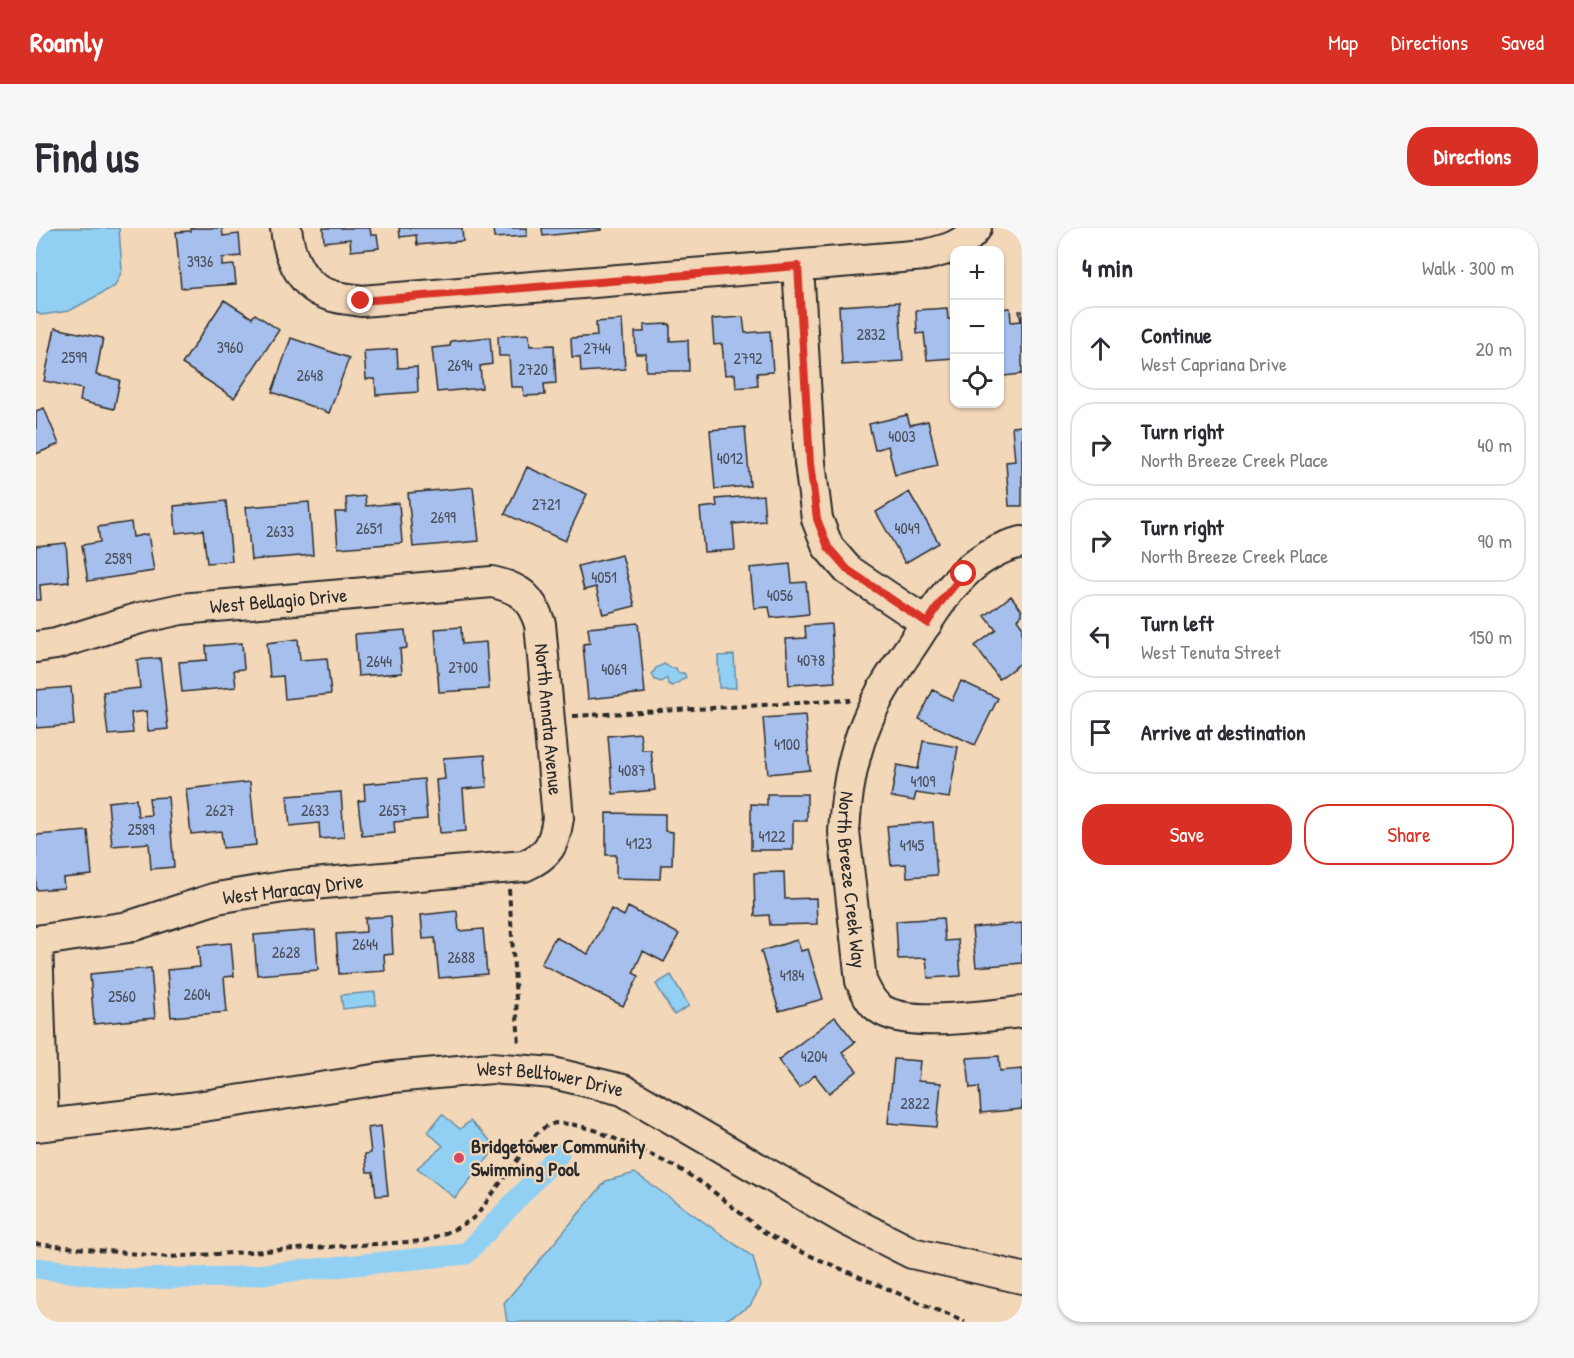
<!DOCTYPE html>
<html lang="en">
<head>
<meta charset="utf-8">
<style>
	:root { --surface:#fff; --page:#f7f7f7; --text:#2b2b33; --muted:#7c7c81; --line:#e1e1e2; --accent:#d93025 }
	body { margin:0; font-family:"Patrick Hand",sans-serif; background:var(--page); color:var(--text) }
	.controls { position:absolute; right:18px; top:18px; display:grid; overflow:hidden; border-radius:12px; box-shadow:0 2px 4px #0004 }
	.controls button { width:54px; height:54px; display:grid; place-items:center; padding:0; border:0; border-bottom:2px solid var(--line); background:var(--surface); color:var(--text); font:30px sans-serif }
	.stop { position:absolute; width:18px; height:18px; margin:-14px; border:4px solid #d93025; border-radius:50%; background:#fff }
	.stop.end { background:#d93025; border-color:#fff; box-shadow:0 2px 6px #0008 }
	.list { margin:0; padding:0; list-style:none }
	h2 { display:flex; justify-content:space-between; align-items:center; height:78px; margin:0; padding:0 24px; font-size:26px }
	h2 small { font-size:20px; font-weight:400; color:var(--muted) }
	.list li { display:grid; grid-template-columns:39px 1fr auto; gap:18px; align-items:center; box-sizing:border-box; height:84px; margin:0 12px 12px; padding:0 12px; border:2px solid var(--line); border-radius:24px }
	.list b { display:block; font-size:22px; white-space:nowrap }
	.list p { margin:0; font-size:20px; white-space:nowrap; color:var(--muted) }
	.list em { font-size:20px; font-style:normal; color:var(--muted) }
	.actions { display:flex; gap:12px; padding:18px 24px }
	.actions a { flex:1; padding:14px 0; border:2px solid var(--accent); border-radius:24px; text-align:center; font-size:21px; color:var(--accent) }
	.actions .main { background:var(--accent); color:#fff }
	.icon { flex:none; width:33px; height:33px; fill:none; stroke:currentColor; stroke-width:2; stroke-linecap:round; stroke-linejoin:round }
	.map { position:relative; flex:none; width:986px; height:1094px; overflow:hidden; border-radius:24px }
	header { display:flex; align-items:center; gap:36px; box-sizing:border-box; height:84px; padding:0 30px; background:var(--accent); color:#fff }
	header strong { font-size:28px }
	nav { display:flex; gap:33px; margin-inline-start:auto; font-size:21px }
	.intro { display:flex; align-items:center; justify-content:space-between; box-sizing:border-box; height:144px; padding:0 36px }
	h1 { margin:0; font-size:42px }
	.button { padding:15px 27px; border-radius:24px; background:var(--accent); color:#fff; font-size:21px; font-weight:700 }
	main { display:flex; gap:36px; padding:0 36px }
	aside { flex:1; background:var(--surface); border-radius:24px; box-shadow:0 2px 4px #0004 }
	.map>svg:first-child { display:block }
	.water { fill:#92d0f3; stroke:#698ea3; stroke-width:1.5 }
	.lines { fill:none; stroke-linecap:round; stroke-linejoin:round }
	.canal { stroke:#92d0f3; stroke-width:21 }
	.building { fill:#a6bfec; stroke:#2b2b2b; stroke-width:1.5 }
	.minor-casing { stroke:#2b2b2b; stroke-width:34 }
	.path { stroke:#2b2b2b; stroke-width:4; stroke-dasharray:6 4.5; stroke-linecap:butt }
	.minor { stroke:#f3d7b9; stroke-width:30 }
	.route { stroke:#d93025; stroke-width:8 }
	.poi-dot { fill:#d1495b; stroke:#f3d7b9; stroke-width:2 }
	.labels { text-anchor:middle; stroke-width:4.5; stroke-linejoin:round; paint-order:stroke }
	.number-label { font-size:16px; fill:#4a505b }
	.street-label { font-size:20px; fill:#2b2b2b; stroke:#f3d7b9 }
	.poi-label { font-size:20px; font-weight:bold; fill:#2b2b2b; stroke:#f3d7b9; text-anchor:start }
</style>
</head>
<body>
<header>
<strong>Roamly</strong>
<nav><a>Map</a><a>Directions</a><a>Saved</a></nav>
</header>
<div class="intro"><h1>Find us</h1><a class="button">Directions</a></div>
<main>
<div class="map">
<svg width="986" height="1094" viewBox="0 0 986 1094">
	<rect width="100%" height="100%" fill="#f3d7b9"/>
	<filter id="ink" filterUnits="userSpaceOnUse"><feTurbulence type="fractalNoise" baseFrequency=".0167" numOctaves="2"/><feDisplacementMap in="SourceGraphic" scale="12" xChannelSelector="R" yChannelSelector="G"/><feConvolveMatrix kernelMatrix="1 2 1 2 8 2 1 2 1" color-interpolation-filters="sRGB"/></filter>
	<g filter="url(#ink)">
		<path class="water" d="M0,0H83L86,42L79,58L33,83L5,87L0,84Z
			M698,427L700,460H683L682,428Z
			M628,436L635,440H640L642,445H648L650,449L637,458L632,456L631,450L625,454L619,452L616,446L620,440Z
			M635,747L653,778L638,787L620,756Z
			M339,764L340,777L307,781L305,767Z
			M406,886L424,901L434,893L461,919L419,970L381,940L407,918L392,904Z
			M599,945L717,1029L725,1058L714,1078L686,1094H471L468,1075L570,953Z"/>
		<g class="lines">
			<path class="canal" d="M0,1040L91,1051L199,1049L430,1026L523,926"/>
		</g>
		<path class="building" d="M155,0H186L187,8L203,6L205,28L186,30V38L198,37L200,56L145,60L140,4L155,3Z
			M287,0H334L335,7H341L343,20L315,23L314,11L288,14Z
			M363,0H426L427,13L381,17L380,7L364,9Z
			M457,0H491V8L458,10Z
			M506,0H565V2L507,8Z
			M188,72L216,90L219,86L243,102L198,170L146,136Z
			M863,74L867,133L806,137L803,78Z
			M911,80L912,91H918V130L891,132L888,105L881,106L880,82Z
			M974,80L975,94L985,93L983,83H986V146L968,148L967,138H963V81Z
			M707,89L709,105L734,103L737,144L721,145L722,158L700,160L699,146L689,147L686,116L678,117L676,91Z
			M586,92L589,141L545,144L544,129H536L535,110L561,108L560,94Z
			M634,96V113L652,112L653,143H610V126H600L599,104H608V97Z
			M19,100L67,110L60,147L84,152L78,181L44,173L46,161L8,153Z
			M493,106L494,118L518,117L520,155L508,156L509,167L488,168L487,159H475L473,128H463L462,108Z
			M454,109L456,136L444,138L446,160L401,164L396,120L414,118L415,113Z
			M255,110L313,130L293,185L236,164Z
			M361,121L362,140L381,139L382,164L340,167L339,151H330L328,123Z
			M8,180L23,216L0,226V183Z
			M871,187L874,197L892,193L902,237L859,247L852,218L839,222L833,196Z
			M986,198V278H973L970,234L979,233L976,199Z
			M709,199L714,258L679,261L674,202Z
			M491,239L551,266L529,313L469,286Z
			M437,259L443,313L377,319L372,265Z
			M873,264L903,315L869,335L840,284Z
			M727,267L729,293L697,296L699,322L668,324L664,280L681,278L680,271Z
			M329,268L330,278L363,275L366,315L302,320L299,284H311L310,270Z
			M190,273L196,333L171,335L167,302L140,305L138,278Z
			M273,274L277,327L215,332L210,279Z
			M95,294L97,309L112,306L118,343L52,353L46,317L64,314L62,299Z
			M30,315L33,354L4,357L5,372H0V318Z
			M586,327L599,378L567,386L560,359L548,362L542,338Z
			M754,336L756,355L770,354L773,386L735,390L733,379L718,380L714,340Z
			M975,368L986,382V387L981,391L986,398V434L963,451L939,418L960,402L949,388Z
			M602,395L609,465L552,471L547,416L554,415L552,400Z
			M795,396L799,454L753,457L750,411L770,410L769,398Z
			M425,399L426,416L450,414L453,461L403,464L399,401Z
			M369,402L371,420L364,421L366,445L322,448L319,406Z
			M262,411L264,432L291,430L295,466L249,471L247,448L234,449L231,415Z
			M206,415L208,441L198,442L200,459L146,464L143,434L171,432L170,418Z
			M124,430L132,501L112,503L110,483L95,485L97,505L72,507L67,464L104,460L101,432Z
			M925,453L962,470L939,517L883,491L897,462L916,472Z
			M35,459L38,497L0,500V462Z
			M769,487L774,542L732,546L727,490Z
			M604,505L606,522H615L619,562L577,566L572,508Z
			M887,513L922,519L913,570L880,565L878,573L855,569L861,537L882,541Z
			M449,527L451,559L427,561L430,603L404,605L400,552L409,551L407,530Z
			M388,551L391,591L358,594L359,605L326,608L322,573L329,572L328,556Z
			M214,554L220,617L187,620L185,603L155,606L150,561Z
			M305,564L308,609L284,611L283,595L254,598L251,568Z
			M731,566H771V593H757V622H715V576L731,577Z
			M132,569L138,639L115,641L113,615L76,618L72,574L100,571L102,588L115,587L113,570Z
			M570,585L629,586V603L637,604L636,637H625L624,651L580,650V627H570Z
			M897,594L901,647L871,649L870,636L855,637L851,598Z
			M52,603L56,647L27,650L28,660L0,662V607Z
			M748,644L749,671L780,670L781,696L734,697L733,687L719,688L718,645Z
			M592,679L643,706L628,734L607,723L597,745L603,748L587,778L505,736L519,709L552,726L575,681L588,688Z
			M421,683L423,703L447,701L451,746L403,750L399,710L387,711L385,687Z
			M355,688L357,726L348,727L349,743L303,746L300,706L330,704L329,690Z
			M907,690L909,713L922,712L925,748L892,750L890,730L862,731L860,693Z
			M986,695V735L940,739L936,700Z
			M279,702L282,742L221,747L218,707Z
			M761,712L765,723L772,721L787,771L743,783L725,723Z
			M195,715L198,748L188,749L191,784L135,789L131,742L164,739L162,718Z
			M115,740L119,790L58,796L54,746Z
			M799,789L819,814L806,824L821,843L793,865L779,847L763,860L742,832Z
			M963,828L964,843L986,841V881L945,885L943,859L934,860L931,830Z
			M858,831L884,833L882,853L905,855L901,899L852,895Z
			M345,898L352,967L340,968L337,944H331L329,926L335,925L332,900Z"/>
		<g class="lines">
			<g class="minor-casing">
				<g id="minor">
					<path d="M250,0C253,29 266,61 297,68C306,71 316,71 325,73L889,27C910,22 928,18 940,0"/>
					<path d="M762,38L774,235L781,291L792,319L812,342L891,395"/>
					<path id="s1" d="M986,314C965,318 941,332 927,347C907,367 893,391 878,414C861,439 843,464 831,493C816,528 810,566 808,604L825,753C830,763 834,774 843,780C870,801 952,787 986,784"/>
					<path id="s2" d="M0,419L20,416L104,390L145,381L456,354C484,360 495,369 504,396L522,590C518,617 513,627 488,638L253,658L181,670L92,699L0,713"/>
					<path d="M1,713L7,897"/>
					<path id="s3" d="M0,898L154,880L357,849L455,840L517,845L587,862L809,991L876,1025L986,1050"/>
				</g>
			</g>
			<path class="path" d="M537,488L814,472
				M473,661L483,818
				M0,1016L132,1029L388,1013C408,1006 425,1000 441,987L501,905L509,899L519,895L535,896L559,902L598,919L642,940L669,957L728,1004L761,1022L929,1094"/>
			<use href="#minor" class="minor"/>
		</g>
	</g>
	<g class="lines" filter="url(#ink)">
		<path class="route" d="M325,73L762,38L774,235L781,291L792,319L812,342L891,395L907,371L928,346"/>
	</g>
	<circle class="poi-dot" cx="423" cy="930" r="6"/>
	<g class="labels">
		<g class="number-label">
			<text x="164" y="39">3936</text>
			<text x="835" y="112">2832</text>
			<text x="194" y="125">3960</text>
			<text x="561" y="126">2744</text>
			<text x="38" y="135">2599</text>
			<text x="712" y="136">2792</text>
			<text x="424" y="143">2694</text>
			<text x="497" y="147">2720</text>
			<text x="274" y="153">2648</text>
			<text x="866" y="214">4003</text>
			<text x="694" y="236">4012</text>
			<text x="510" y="282">2721</text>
			<text x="407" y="295">2699</text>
			<text x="333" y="306">2651</text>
			<text x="871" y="306">4049</text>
			<text x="244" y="309">2633</text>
			<text x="82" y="336">2589</text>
			<text x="568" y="355">4051</text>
			<text x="744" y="373">4056</text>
			<text x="775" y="438">4078</text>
			<text x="343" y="439">2644</text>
			<text x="427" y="445">2700</text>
			<text x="578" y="447">4069</text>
			<text x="751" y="522">4100</text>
			<text x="596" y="548">4087</text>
			<text x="887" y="559">4109</text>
			<text x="184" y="588">2627</text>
			<text x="279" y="588">2633</text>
			<text x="357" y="588">2657</text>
			<text x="105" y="607">2589</text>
			<text x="736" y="614">4122</text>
			<text x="603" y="621">4123</text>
			<text x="876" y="623">4145</text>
			<text x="329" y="722">2644</text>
			<text x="250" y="730">2628</text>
			<text x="425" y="735">2688</text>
			<text x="756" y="753">4184</text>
			<text x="161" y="772">2604</text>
			<text x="86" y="774">2560</text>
			<text x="778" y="834">4204</text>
			<text x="879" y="881">2822</text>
		</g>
		<g class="street-label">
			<text dy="7" stroke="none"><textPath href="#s2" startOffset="248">West Bellagio Drive</textPath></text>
			<text dy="7" stroke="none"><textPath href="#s2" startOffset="626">North Annata Avenue</textPath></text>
			<text dy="7" stroke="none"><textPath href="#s1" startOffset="406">North Breeze Creek Way</textPath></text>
			<text transform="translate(257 661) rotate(-7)" y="7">West Maracay Drive</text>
			<text dy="7" stroke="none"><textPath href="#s3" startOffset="519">West Belltower Drive</textPath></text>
		</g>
		<g class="poi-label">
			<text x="435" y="925">Bridgetower Community<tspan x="435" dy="23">Swimming Pool</tspan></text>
		</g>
	</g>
</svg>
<div class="controls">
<button>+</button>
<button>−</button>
<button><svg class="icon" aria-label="locate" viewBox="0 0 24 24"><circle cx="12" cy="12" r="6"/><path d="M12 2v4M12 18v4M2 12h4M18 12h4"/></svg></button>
</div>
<div class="stop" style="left:928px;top:346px"></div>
<div class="stop end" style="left:325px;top:73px"></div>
</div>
<aside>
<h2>4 min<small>Walk · 300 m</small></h2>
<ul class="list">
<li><svg class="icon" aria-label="ahead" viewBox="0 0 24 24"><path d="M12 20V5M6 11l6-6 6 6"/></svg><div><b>Continue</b><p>West Capriana Drive</p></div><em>20 m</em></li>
<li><svg class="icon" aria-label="right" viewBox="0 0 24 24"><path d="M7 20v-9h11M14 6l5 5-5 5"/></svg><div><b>Turn right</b><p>North Breeze Creek Place</p></div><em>40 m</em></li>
<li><svg class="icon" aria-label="right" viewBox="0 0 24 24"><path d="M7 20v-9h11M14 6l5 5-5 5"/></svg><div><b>Turn right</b><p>North Breeze Creek Place</p></div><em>90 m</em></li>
<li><svg class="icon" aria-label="left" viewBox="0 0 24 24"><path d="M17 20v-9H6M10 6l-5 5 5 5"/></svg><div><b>Turn left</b><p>West Tenuta Street</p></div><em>150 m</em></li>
<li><svg class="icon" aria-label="arrive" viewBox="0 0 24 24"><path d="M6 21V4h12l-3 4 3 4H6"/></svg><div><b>Arrive at destination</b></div></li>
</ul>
<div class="actions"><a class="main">Save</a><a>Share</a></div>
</aside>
</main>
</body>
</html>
